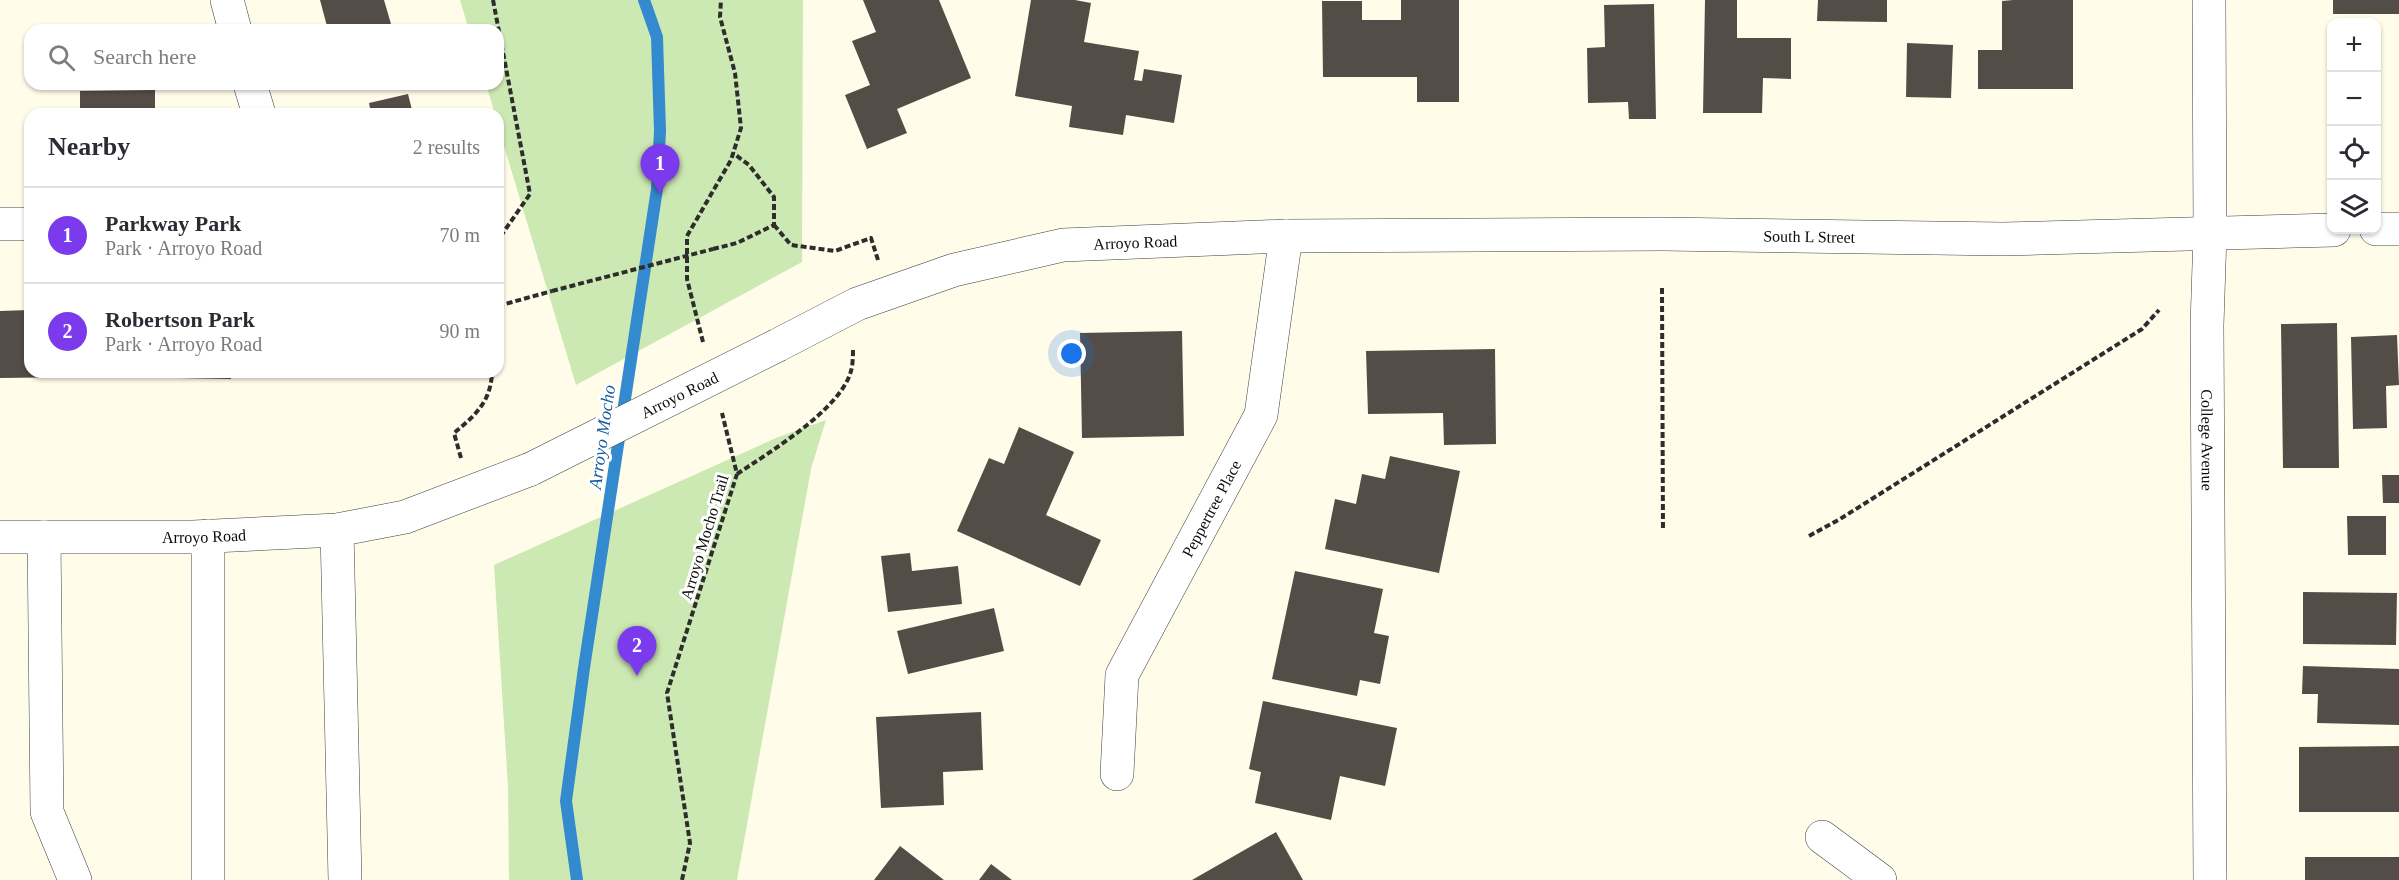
<!DOCTYPE html>
<html lang="en">
<head>
<meta charset="utf-8">
<style>
	:root { --surface:#fff; --page:#f2f2f3; --text:#2b2b33; --muted:#7c7c81; --line:#e1e1e2; --accent:#7c3aed }
	body { margin:0; font-family:Georgia,serif; background:var(--page); color:var(--text) }
	.controls { position:absolute; right:18px; top:18px; display:grid; overflow:hidden; border-radius:12px; box-shadow:0 2px 4px #0004 }
	.controls button { width:54px; height:54px; display:grid; place-items:center; padding:0; border:0; border-bottom:2px solid var(--line); background:var(--surface); color:var(--text); font:30px sans-serif }
	.you { position:absolute; left:1072px; top:354px; width:21px; height:21px; margin:-15px; border:4px solid #fff; border-radius:50%; background:#1a73e8; box-shadow:0 0 0 9px #1a73e833 }
	.badge { display:grid; place-items:center; width:39px; height:39px; border-radius:50%; background:var(--accent); color:#fff; font-size:20px; font-weight:700 }
	.pin { position:absolute; translate:-50% -50px; filter:drop-shadow(0 2px 3px #0008) }
	.pin::after { content:''; position:absolute; top:32px; width:21px; height:18px; background:inherit; clip-path:polygon(0 0,100% 0,50% 100%) }
	.list { margin:0; padding:0; list-style:none }
	h2 { display:flex; justify-content:space-between; align-items:center; height:78px; margin:0; padding:0 24px; font-size:26px }
	h2 small { font-size:20px; font-weight:400; color:var(--muted) }
	.list li { display:grid; grid-template-columns:39px 1fr auto; gap:18px; align-items:center; box-sizing:border-box; height:96px; padding:0 24px; border-top:2px solid var(--line) }
	.list b { display:block; font-size:22px; white-space:nowrap }
	.list p { margin:0; font-size:20px; white-space:nowrap; color:var(--muted) }
	.list em { font-size:20px; font-style:normal; color:var(--muted) }
	.icon { flex:none; width:33px; height:33px; fill:none; stroke:currentColor; stroke-width:2; stroke-linecap:round; stroke-linejoin:round }
	.map { position:relative; flex:none; width:2399px; height:880px; overflow:hidden }
	.search { position:absolute; background:var(--surface); box-shadow:0 2px 4px #0004; left:24px; top:24px; width:480px; height:66px; display:flex; align-items:center; gap:15px; box-sizing:border-box; padding:0 21px; border-radius:18px; color:var(--muted); font-size:22px }
	.panel { position:absolute; background:var(--surface); box-shadow:0 2px 4px #0004; left:24px; top:108px; width:480px; height:270px; border-radius:18px }
	.map>svg:first-child { display:block }
	.green { fill:#cde9b3 }
	.lines { fill:none; stroke-linecap:round; stroke-linejoin:round }
	.stream { stroke:#348ace; stroke-width:12 }
	.building { fill:#544d47 }
	.minor-casing { stroke:#3e3e3e; stroke-width:34 }
	.path { stroke:#2d2d2d; stroke-width:4; stroke-dasharray:6 3; stroke-linecap:butt }
	.minor { stroke:#fff; stroke-width:33 }
	.minor-bridge-casing { stroke:#3e3e3e; stroke-width:34; stroke-linecap:butt }
	.path-bridge { stroke:#2d2d2d; stroke-width:4; stroke-dasharray:6 3; stroke-linecap:butt }
	.minor-bridge { stroke:#fff; stroke-width:33 }
	.labels { text-anchor:middle; stroke-width:6; stroke-linejoin:round; paint-order:stroke }
	.street-label { font-size:16px; fill:#0b0b0b; stroke:#fff }
	.water-label { font-size:18px; font-style:italic; fill:#145c9d; stroke:#fff }
</style>
</head>
<body>
<div class="map">
<svg width="2399" height="880" viewBox="0 0 2399 880">
	<rect width="100%" height="100%" fill="#fffce9"/>
	<path class="green" d="M460,0H803L802,262L576,385L498,126V114H495L486,84H498V30H469Z
		M826,420L811,469L737,880H509L508,787L494,565L776,438Z"/>
	<g class="lines">
		<path class="stream" d="M577,880L566,801L584,668L657,189L660,131L657,37L644,0"/>
	</g>
	<path class="building" d="M320,0H384L391,24L371,30H328Z
		M863,0H939L971,78L897,109L907,133L867,149L845,95L870,85L852,41L876,32Z
		M1031,0H1075L1091,3L1084,42L1139,51L1134,80L1142,81L1144,69L1182,75L1174,123L1126,115L1123,135L1069,127L1072,106L1015,96Z
		M1401,0H1459V102H1417V77H1323L1322,1H1362V20H1401Z
		M1705,0H1737V38H1791V79L1763,78L1762,113H1703Z
		M1818,0H1887V22L1817,21Z
		M2013,0H2073V89H1978V50H2002V1Z
		M2333,0H2399V14H2333Z
		M1654,4L1656,119H1629L1628,102L1588,103L1587,48L1605,47L1604,5Z
		M1907,43L1953,45L1951,98L1906,97Z
		M155,90V114H80V91Z
		M408,94L413,114H371L369,103Z
		M30,310V372H79V377L0,378V311Z
		M2337,323L2339,468H2283L2281,324Z
		M1182,331L1184,436L1082,438L1080,333Z
		M2397,335L2399,385L2386,386L2387,428L2353,429L2351,337Z
		M1495,349L1496,444L1444,445L1443,413L1368,414L1366,351Z
		M126,372H231V379L126,377Z
		M1019,427L1074,452L1046,515L1101,540L1080,586L957,531L989,458L1004,464Z
		M1390,456L1460,471L1439,573L1325,549L1335,499L1356,504L1362,474L1385,479Z
		M2382,475H2399V503H2383Z
		M2347,516H2386V555H2348Z
		M910,553L912,571L958,566L962,604L888,612L881,556Z
		M1295,571L1383,589L1374,633L1389,636L1380,684L1360,680L1357,696L1272,679Z
		M2303,592L2397,593L2396,645L2303,644Z
		M994,608L1004,651L908,674L897,631Z
		M2303,666L2399,669V725L2317,723L2318,694H2302Z
		M1263,701L1397,728L1385,786L1340,776L1331,820L1255,803L1261,772L1249,769Z
		M981,712L983,770L943,772L944,805L881,808L876,717Z
		M2399,746V812H2299V747Z
		M1276,832L1303,880H1192Z
		M900,846L944,880H874Z
		M2305,857H2399V880H2305Z
		M991,864L1012,880H979Z"/>
	<g class="lines">
		<g class="minor-casing">
			<g id="minor">
				<path d="M227,0L235,30"/>
				<path id="s1" d="M2209,0L2210,234L2207,325L2210,880"/>
				<path d="M250,84L259,114"/>
				<path d="M0,224H30"/>
				<path d="M2376,229H2399"/>
				<path id="s2" d="M778,345L857,304L954,270L1063,245L1286,236L1663,234L2003,239L2334,230"/>
				<path d="M337,530L345,880"/>
				<path d="M208,536V880"/>
				<path id="s3" d="M0,537H193L337,530L405,517L531,469"/>
				<path d="M44,537L47,812L75,880"/>
				<path id="s4" d="M1117,774L1122,675L1261,415L1286,236"/>
				<path d="M1822,837L1880,880"/>
			</g>
		</g>
		<path class="path" d="M493,0L530,194L498,240
			M774,225L791,245L835,251L871,238L878,260
			M713,249L737,243L774,225V197L749,165L733,153
			M1662,288L1663,531
			M498,306L552,291
			M703,342L687,279V236L731,160L741,128L735,73L720,17L721,0
			M461,458L454,433C476,415 491,401 492,372
			M737,474C770,452 841,409 851,371C853,364 853,355 853,348
			M1809,536L1840,519L2142,329L2159,310
			M682,880L690,843L667,693L737,474L722,413"/>
		<use href="#minor" class="minor"/>
		<g class="minor-bridge-casing">
			<g id="minor-bridge">
				<path id="s5" d="M531,469L778,345"/>
			</g>
		</g>
		<path class="path-bridge" d="M552,291L713,249"/>
		<use href="#minor-bridge" class="minor-bridge"/>
	</g>
	<g class="labels">
		<g class="street-label">
			<text dy="6" stroke="none"><textPath href="#s2" startOffset="1050">South L Street</textPath></text>
			<text dy="6" stroke="none"><textPath href="#s2" startOffset="376">Arroyo Road</textPath></text>
			<text dy="6" stroke="none"><textPath href="#s5" startOffset="166">Arroyo Road</textPath></text>
			<text dy="6" stroke="none"><textPath href="#s1" startOffset="440">College Avenue</textPath></text>
			<text dy="6" stroke="none"><textPath href="#s4" startOffset="288">Peppertree Place</textPath></text>
			<text dy="6" stroke="none"><textPath href="#s3" startOffset="204">Arroyo Road</textPath></text>
			<text transform="translate(704 537) rotate(-73)" y="6">Arroyo Mocho Trail</text>
		</g>
		<g class="water-label">
			<text transform="translate(602 437) rotate(-82)" y="6">Arroyo Mocho</text>
		</g>
	</g>
</svg>
<div class="controls">
<button>+</button>
<button>−</button>
<button><svg class="icon" aria-label="locate" viewBox="0 0 24 24"><circle cx="12" cy="12" r="6"/><path d="M12 2v4M12 18v4M2 12h4M18 12h4"/></svg></button>
<button><svg class="icon" aria-label="layers" viewBox="0 0 24 24"><path d="M12 4l9 5-9 5-9-5zM3 14l9 5 9-5"/></svg></button>
</div>
<div class="you"></div>
<div class="pin badge" style="left:660px;top:194px">1</div>
<div class="pin badge" style="left:637px;top:676px">2</div>
<div class="search"><svg class="icon" aria-label="search" viewBox="0 0 24 24"><circle cx="10" cy="10" r="6"/><path d="M15 15l6 6"/></svg>Search here</div>
<section class="panel">
<h2>Nearby<small>2 results</small></h2>
<ul class="list">
<li><span class="badge">1</span><div><b>Parkway Park</b><p>Park · Arroyo Road</p></div><em>70 m</em></li>
<li><span class="badge">2</span><div><b>Robertson Park</b><p>Park · Arroyo Road</p></div><em>90 m</em></li>
</ul>
</section>
</div>
</body>
</html>
